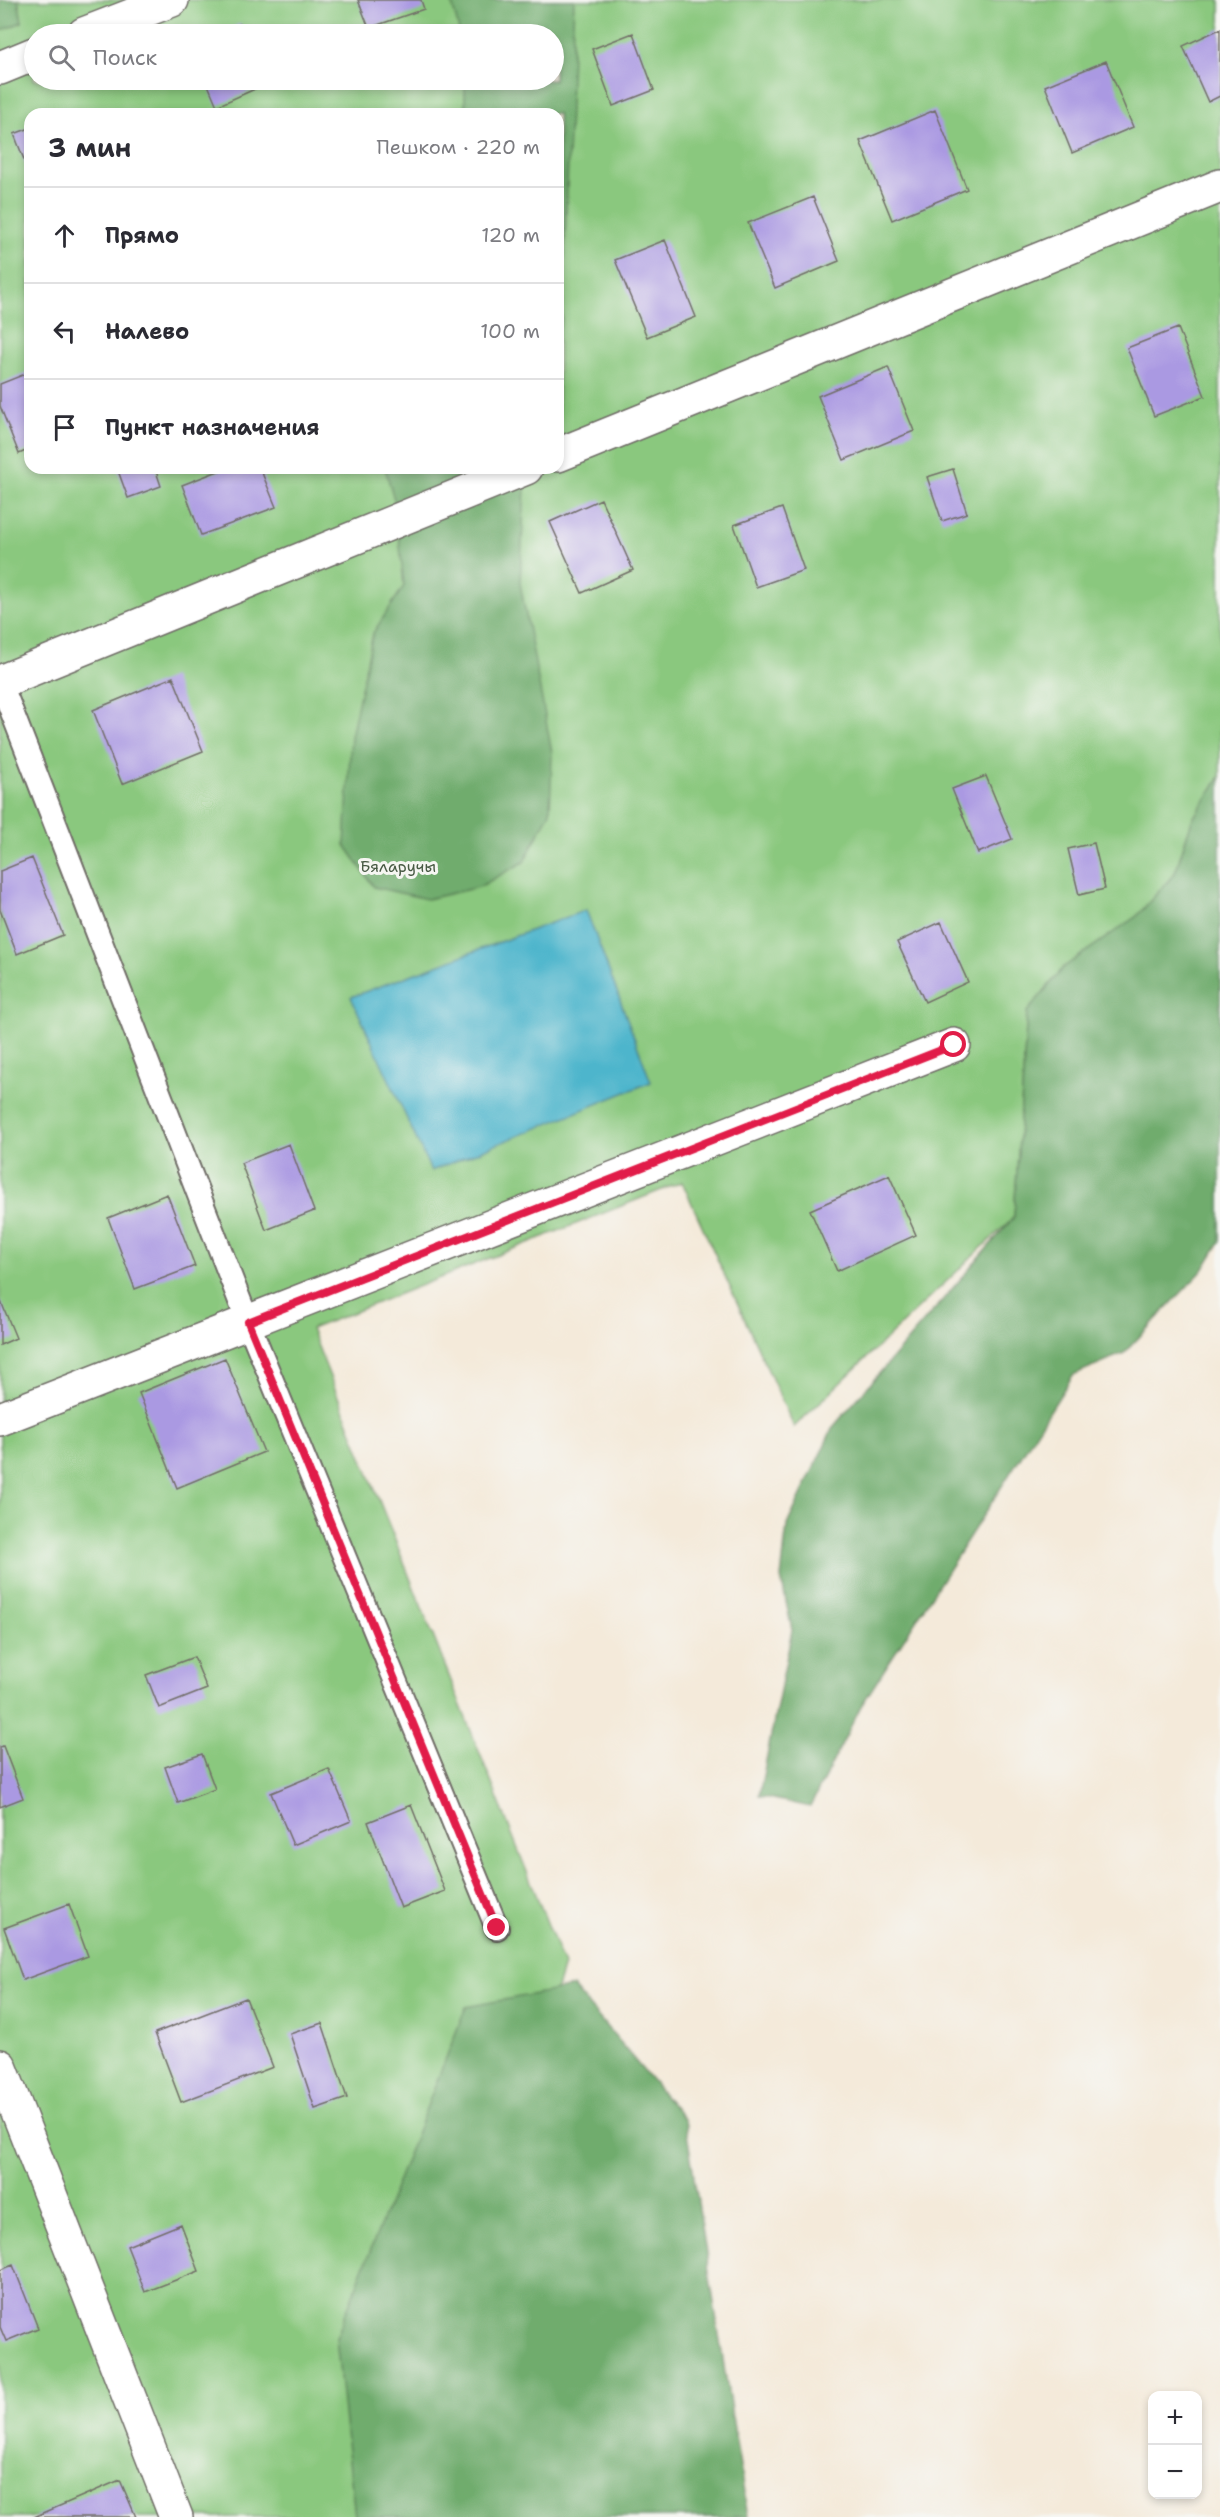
<!DOCTYPE html>
<html lang="ru">
<head>
<meta charset="utf-8">
<style>
	:root { --surface:#fff; --page:#f2f2f3; --text:#2b2b33; --muted:#7c7c81; --line:#e1e1e2 }
	body { margin:0; font-family:"Shantell Sans",sans-serif; background:var(--page); color:var(--text) }
	.controls { position:absolute; right:18px; bottom:18px; display:grid; overflow:hidden; border-radius:12px; box-shadow:0 3px 9px #0003 }
	.controls button { width:54px; height:54px; display:grid; place-items:center; padding:0; border:0; border-bottom:2px solid var(--line); background:var(--surface); color:var(--text); font:30px sans-serif }
	.stop { position:absolute; width:18px; height:18px; margin:-14px; border:4px solid #e11d48; border-radius:50%; background:#fff }
	.stop.end { background:#e11d48; border-color:#fff; box-shadow:0 2px 6px #0008 }
	.list { margin:0; padding:0; list-style:none }
	h2 { display:flex; justify-content:space-between; align-items:center; height:78px; margin:0; padding:0 24px; font-size:26px }
	h2 small { font-size:20px; font-weight:400; color:var(--muted) }
	.list li { display:grid; grid-template-columns:39px 1fr auto; gap:18px; align-items:center; box-sizing:border-box; height:96px; padding:0 24px; border-top:2px solid var(--line) }
	.list b { display:block; font-size:22px; white-space:nowrap }
	.list em { font-size:20px; font-style:normal; color:var(--muted) }
	.icon { flex:none; width:33px; height:33px; fill:none; stroke:currentColor; stroke-width:2; stroke-linecap:round; stroke-linejoin:round }
	.map { position:relative; flex:none; width:1220px; height:2517px; overflow:hidden }
	.search { position:absolute; background:var(--surface); box-shadow:0 3px 9px #0003; left:24px; top:24px; width:540px; height:66px; display:flex; align-items:center; gap:15px; box-sizing:border-box; padding:0 21px; border-radius:33px; color:var(--muted); font-size:22px }
	.panel { position:absolute; background:var(--surface); box-shadow:0 3px 9px #0003; left:24px; top:108px; width:540px; height:366px; border-radius:18px }
	.map>svg:first-child { display:block }
	.green { fill:#8ac87e; stroke:#5a7a54; stroke-width:1.5; fill-rule:evenodd }
	.forest { fill:#6fac6d; stroke:#4d6c4c; stroke-width:1.5 }
	.water { fill:#4eb5cc; stroke:#3c707c; stroke-width:1.5 }
	.building { fill:#aa99e2 }
	.lines { fill:none; stroke-linecap:round; stroke-linejoin:round }
	.service-casing { stroke:#716e68; stroke-width:26 }
	.minor-casing { stroke:#716e68; stroke-width:36 }
	.service { stroke:#fff; stroke-width:22 }
	.minor { stroke:#fff; stroke-width:33 }
	.route { stroke:#e11d48; stroke-width:8 }
	.labels { text-anchor:middle; stroke-width:6; stroke-linejoin:round; paint-order:stroke }
	.park-label { font-size:16px; fill:#485a44; stroke:#f6f6f2 }
</style>
</head>
<body>
<div class="map">
<svg width="1220" height="2517" viewBox="0 0 1220 2517">
	<rect width="100%" height="100%" fill="#f6f6f2"/>
	<filter id="ink" filterUnits="userSpaceOnUse"><feTurbulence type="fractalNoise" baseFrequency=".0167" numOctaves="2"/><feDisplacementMap in="SourceGraphic" scale="12" xChannelSelector="R" yChannelSelector="G"/><feConvolveMatrix kernelMatrix="1 2 1 2 8 2 1 2 1" color-interpolation-filters="sRGB"/></filter>
	<filter id="wash" filterUnits="userSpaceOnUse"><feTurbulence type="fractalNoise" baseFrequency=".008" numOctaves="4" result="noise"/><feDisplacementMap in="SourceGraphic" scale="24" xChannelSelector="R" yChannelSelector="G"/><feGaussianBlur stdDeviation="1.35" result="paint"/><feColorMatrix in="noise" values="0 0 0 0 0 0 0 0 0 0 0 0 0 0 0 0 0 1.4 0 .05"/><feComposite in="paint" operator="in"/></filter>
	<g filter="url(#wash)">
		<rect width="100%" height="100%" fill="#f4eada"/>
		<path class="green" d="M18,0H1220V777L1192,820L1175,873L1137,916L1064,967L1027,1012L1014,1217L794,1427L682,1182L311,1329L564,1965L397,2517H0V31L22,22ZM34,34H554V80H34ZM30,114H558V468H30Z"/>
		<path class="forest" d="M0,0H18L22,22L0,31Z
			M451,0H574L562,318L558,333V114H465V80H554V34H460Z
			M385,468H526L520,583L552,753L550,812L524,862L479,887L427,899L374,887L345,845L351,736L373,633L404,586L396,506Z
			M1220,777V1242L1203,1270L1124,1353L1073,1375L861,1706L810,1807L759,1796L792,1630L781,1578L787,1525L833,1427L1014,1217L1027,1012L1064,967L1137,916L1175,873L1192,820Z
			M573,1987L685,2120L748,2517H355L336,2338L466,2007Z"/>
		<path class="water" d="M586,910L651,1082L431,1171L351,997Z"/>
		<g id="blocks">
			<path class="building" d="M358,0H421L424,9L369,28Z
				M240,24L244,34H217Z
				M1220,29V96L1208,102L1183,46Z
				M633,33L654,90L613,106L592,49Z
				M1106,61L1133,127L1072,153L1045,86Z
				M206,80H264L266,84L217,106Z
				M935,110L967,189L892,220L860,141Z
				M30,128V175L14,134Z
				M813,197L839,261L775,288L748,223Z
				M665,240L696,317L647,337L615,260Z
				M1178,328L1205,396L1154,416L1127,348Z
				M888,367L914,431L844,460L818,396Z
				M30,372V449L19,454L0,406V384Z
				M117,468H155L161,486L128,498Z
				M226,468H260L276,507L201,535L182,485Z
				M953,469L967,513L942,521L927,477Z
				M601,499L633,570L582,593L550,522Z
				M782,508L804,570L756,587L734,525Z
				M173,677L203,751L122,784L93,710Z
				M986,776L1012,839L978,853L952,789Z
				M1094,843L1105,889L1079,895L1068,849Z
				M32,858L63,935L17,954L0,910V871Z
				M941,922L968,982L925,1002L897,942Z
				M289,1144L314,1211L266,1230L241,1163Z
				M889,1175L916,1235L837,1271L810,1210Z
				M167,1194L195,1266L135,1289L108,1218Z
				M0,1299L16,1338L0,1345Z
				M225,1358L264,1452L177,1488L139,1393Z
				M194,1657L207,1689L159,1708L146,1675Z
				M3,1746L23,1798L0,1807V1747Z
				M202,1754L215,1789L178,1803L165,1767Z
				M329,1769L351,1821L293,1845L271,1793Z
				M411,1805L445,1891L401,1908L368,1822Z
				M69,1904L88,1956L23,1980L4,1928Z
				M246,1998L273,2067L181,2102L155,2033Z
				M322,2023L347,2098L315,2109L290,2034Z
				M181,2224L199,2271L145,2292L127,2246Z
				M13,2265L38,2328L6,2341L0,2327V2270Z
				M120,2480L136,2517H34Z"/>
		</g>
	</g>
	<g filter="url(#ink)">
		<use href="#blocks" fill-opacity="0" stroke="#716e68" stroke-width="1.5"/>
		<g class="lines">
			<g class="service-casing">
				<path id="service" d="M0,681L248,1322L497,1928"/>
			</g>
			<g class="minor-casing">
				<path id="minor" d="M84,34L172,0
					M0,68L34,54
					M558,455L1220,186
					M0,682L526,468
					M0,1419L954,1045
					M0,2066L176,2517"/>
			</g>
			<use href="#service" class="service"/>
			<use href="#minor" class="minor"/>
		</g>
	</g>
	<g class="lines" filter="url(#ink)">
		<path class="route" d="M497,1928L248,1322L954,1045"/>
	</g>
	<g class="labels">
		<g class="park-label">
			<text x="398" y="872">Бяларучы</text>
		</g>
	</g>
</svg>
<div class="controls">
<button>+</button>
<button>−</button>
</div>
<div class="stop" style="left:954px;top:1045px"></div>
<div class="stop end" style="left:497px;top:1928px"></div>
<div class="search"><svg class="icon" aria-label="search" viewBox="0 0 24 24"><circle cx="10" cy="10" r="6"/><path d="M15 15l6 6"/></svg>Поиск</div>
<section class="panel">
<h2>3 мин<small>Пешком · 220 m</small></h2>
<ul class="list">
<li><svg class="icon" aria-label="ahead" viewBox="0 0 24 24"><path d="M12 20V5M6 11l6-6 6 6"/></svg><div><b>Прямо</b></div><em>120 m</em></li>
<li><svg class="icon" aria-label="left" viewBox="0 0 24 24"><path d="M17 20v-9H6M10 6l-5 5 5 5"/></svg><div><b>Налево</b></div><em>100 m</em></li>
<li><svg class="icon" aria-label="arrive" viewBox="0 0 24 24"><path d="M6 21V4h12l-3 4 3 4H6"/></svg><div><b>Пункт назначения</b></div></li>
</ul>
</section>
</div>
</body>
</html>
